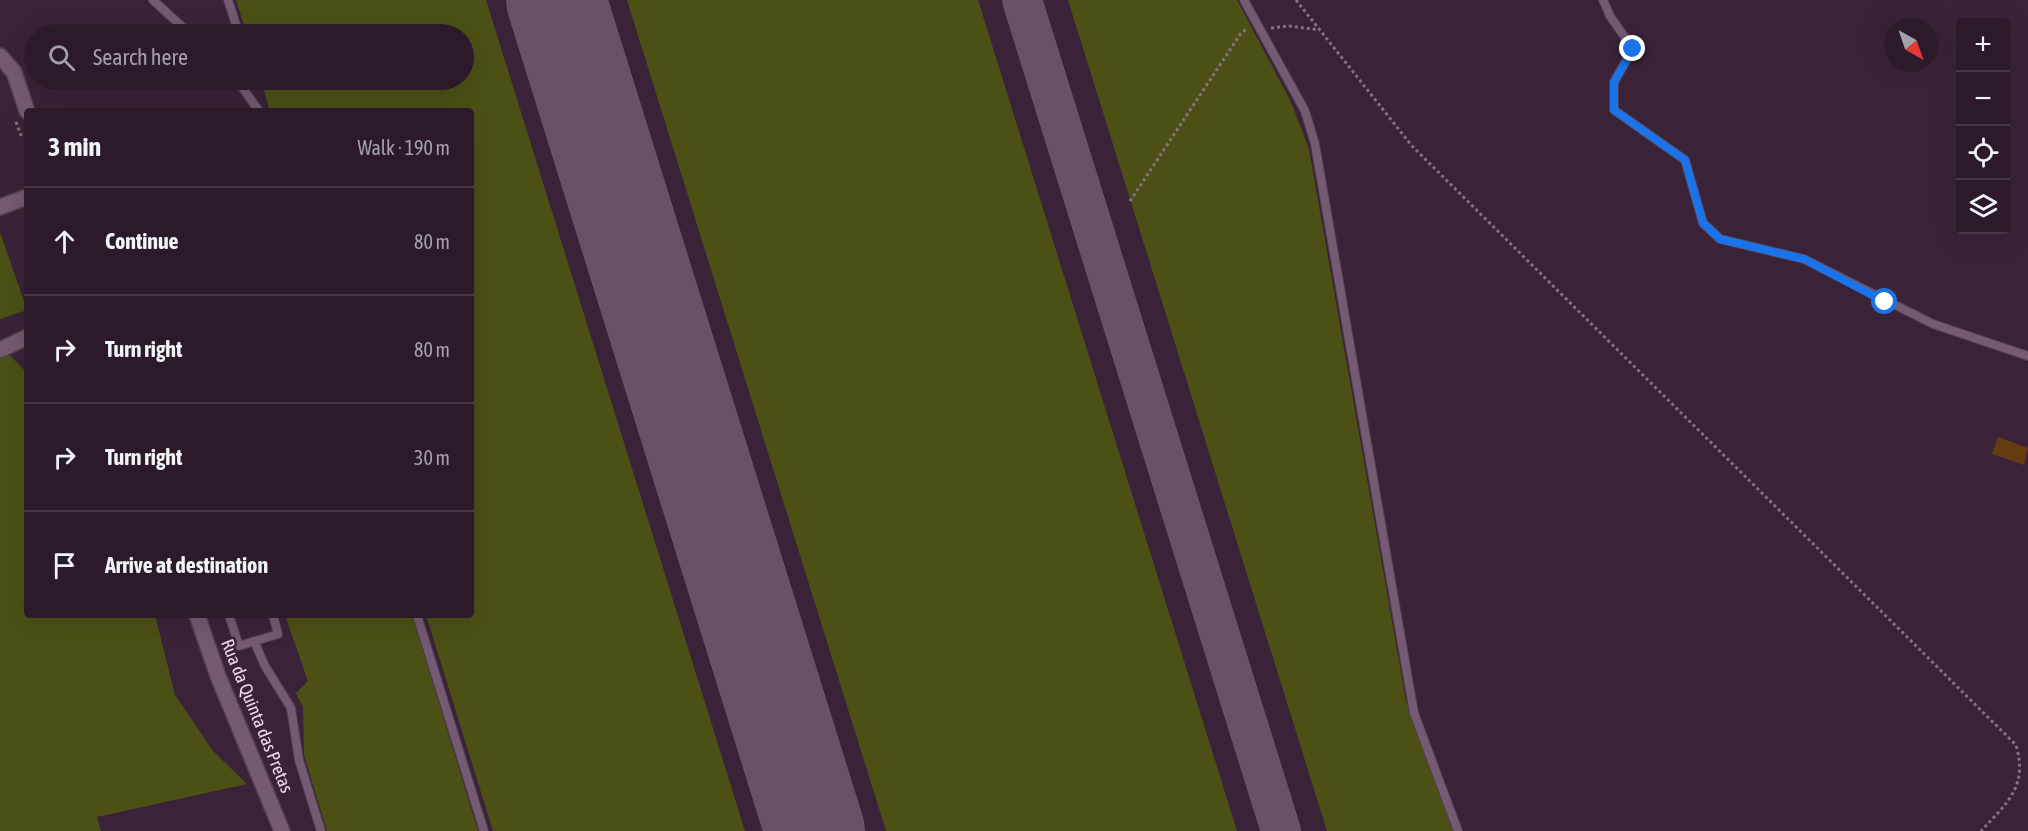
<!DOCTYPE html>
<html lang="en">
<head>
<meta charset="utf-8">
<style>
	:root { --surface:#2c1a2b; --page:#382737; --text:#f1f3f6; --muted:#a6a1a9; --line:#483847 }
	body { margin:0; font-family:"Asap Condensed",sans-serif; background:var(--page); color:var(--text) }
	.controls { position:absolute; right:18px; top:18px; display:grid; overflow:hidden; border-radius:6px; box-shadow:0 6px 24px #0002 }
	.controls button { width:54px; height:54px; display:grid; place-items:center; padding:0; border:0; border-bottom:2px solid var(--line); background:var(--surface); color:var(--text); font:30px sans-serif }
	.compass { position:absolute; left:1884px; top:18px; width:54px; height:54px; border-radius:50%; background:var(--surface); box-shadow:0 6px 24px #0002; rotate:140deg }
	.stop { position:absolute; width:18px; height:18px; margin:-14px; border:4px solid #1a73e8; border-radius:50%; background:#fff }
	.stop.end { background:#1a73e8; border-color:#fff; box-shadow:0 2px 6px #0008 }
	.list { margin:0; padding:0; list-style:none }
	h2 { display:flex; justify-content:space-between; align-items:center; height:78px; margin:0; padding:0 24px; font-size:26px }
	h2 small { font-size:20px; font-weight:400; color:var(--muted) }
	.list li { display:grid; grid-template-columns:39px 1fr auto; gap:18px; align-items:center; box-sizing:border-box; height:108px; padding:0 24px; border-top:2px solid var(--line) }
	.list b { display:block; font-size:22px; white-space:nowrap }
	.list em { font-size:20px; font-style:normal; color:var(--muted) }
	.icon { flex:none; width:33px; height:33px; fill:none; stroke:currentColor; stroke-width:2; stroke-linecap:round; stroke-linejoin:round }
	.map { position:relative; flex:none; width:2028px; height:831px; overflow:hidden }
	.search { position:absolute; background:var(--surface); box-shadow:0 6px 24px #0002; left:24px; top:24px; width:450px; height:66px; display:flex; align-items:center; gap:15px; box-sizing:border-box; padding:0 21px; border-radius:33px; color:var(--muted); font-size:22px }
	.panel { position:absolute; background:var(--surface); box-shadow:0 6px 24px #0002; left:24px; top:108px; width:450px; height:510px; border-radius:6px }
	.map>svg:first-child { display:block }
	.green { fill:#4d5015 }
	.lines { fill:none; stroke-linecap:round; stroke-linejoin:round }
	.taxiway { stroke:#685366; stroke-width:40 }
	.runway { stroke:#685366; stroke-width:100 }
	.building { fill:#653b11 }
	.lane-casing { stroke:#523e50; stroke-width:10 }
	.street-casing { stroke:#523e50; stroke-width:18 }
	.path { stroke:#857183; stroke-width:3; stroke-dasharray:3 3; stroke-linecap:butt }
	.lane { stroke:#745a72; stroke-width:8 }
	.street { stroke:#745a72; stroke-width:15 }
	.route { stroke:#1a73e8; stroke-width:8 }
	.labels { text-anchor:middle; stroke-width:5; stroke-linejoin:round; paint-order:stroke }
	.street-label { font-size:18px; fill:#ecdcea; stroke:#3a2339 }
</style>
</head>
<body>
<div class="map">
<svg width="2028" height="831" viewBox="0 0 2028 831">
	<rect width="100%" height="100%" fill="#3a2339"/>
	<path class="green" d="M236,0H486L745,831H493L426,615H471V111H270L261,80H464V34H247Z
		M627,0H978L1237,831H886Z
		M1068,0H1237L1291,102L1309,149L1406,701L1453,831H1327Z
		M0,232L27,310L0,319Z
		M8,353L27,373V615H155L175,695L213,751L247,784L97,817L101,831H0V359Z
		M285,615H412L478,831H327L304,755L303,707L296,693L308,681Z"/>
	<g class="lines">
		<path class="taxiway" d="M1022,0L1281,831"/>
		<path class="runway" d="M556,0L815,831"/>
	</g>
	<path class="building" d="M1998,437L2028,448L2024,465L1992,454Z"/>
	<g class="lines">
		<g class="lane-casing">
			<path id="lane" d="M153,0L190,34
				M228,0L239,34
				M1244,0L1305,111L1315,144L1414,713L1458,831
				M1603,0L1610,16L1633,49L1614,82V110L1685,160L1703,223L1720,239L1804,259L1933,324L2028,356
				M237,80L259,111
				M229,615L239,646L278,634L273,615
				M417,615L484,831
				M254,641L265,666L291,708L299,760L321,831"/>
		</g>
		<g class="street-casing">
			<path id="street" d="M0,56L14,72L27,111
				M0,207L27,197
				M0,350L27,337
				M197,615L218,676L282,831"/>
		</g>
		<path class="path" d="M1296,0L1412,146L2016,745C2028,786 2008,802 1981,831
			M1271,28L1289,26L1320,30
			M16,122L22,138
			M1130,201L1241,33L1248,28"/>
		<use href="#lane" class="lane"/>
		<use href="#street" class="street"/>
	</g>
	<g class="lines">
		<path class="route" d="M1633,49L1614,82V110L1685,160L1703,223L1720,239L1804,259L1885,302"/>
	</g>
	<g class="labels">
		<g class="street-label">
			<text transform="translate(257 716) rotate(68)" y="6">Rua da Quinta das Pretas</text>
		</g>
	</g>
</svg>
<div class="controls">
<button>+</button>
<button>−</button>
<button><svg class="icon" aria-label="locate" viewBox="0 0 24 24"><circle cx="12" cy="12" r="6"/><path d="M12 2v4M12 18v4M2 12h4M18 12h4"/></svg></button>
<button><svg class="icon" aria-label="layers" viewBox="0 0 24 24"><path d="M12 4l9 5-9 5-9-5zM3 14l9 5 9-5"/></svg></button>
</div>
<svg class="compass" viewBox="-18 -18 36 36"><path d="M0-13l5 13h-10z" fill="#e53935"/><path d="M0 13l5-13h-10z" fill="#a6a1a9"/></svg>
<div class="stop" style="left:1885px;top:302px"></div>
<div class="stop end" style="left:1633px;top:49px"></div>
<div class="search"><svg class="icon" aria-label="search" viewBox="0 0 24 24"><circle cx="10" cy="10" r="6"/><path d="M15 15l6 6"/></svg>Search here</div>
<section class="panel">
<h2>3 min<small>Walk · 190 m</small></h2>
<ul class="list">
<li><svg class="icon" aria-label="ahead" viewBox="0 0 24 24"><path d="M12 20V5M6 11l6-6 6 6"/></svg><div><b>Continue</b></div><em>80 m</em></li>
<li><svg class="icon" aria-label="right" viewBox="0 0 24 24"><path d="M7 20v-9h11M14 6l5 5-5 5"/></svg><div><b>Turn right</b></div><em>80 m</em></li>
<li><svg class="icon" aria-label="right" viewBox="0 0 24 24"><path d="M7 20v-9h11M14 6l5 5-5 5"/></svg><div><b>Turn right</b></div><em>30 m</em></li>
<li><svg class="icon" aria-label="arrive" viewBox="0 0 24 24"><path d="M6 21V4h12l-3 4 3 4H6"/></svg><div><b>Arrive at destination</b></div></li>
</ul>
</section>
</div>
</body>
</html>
